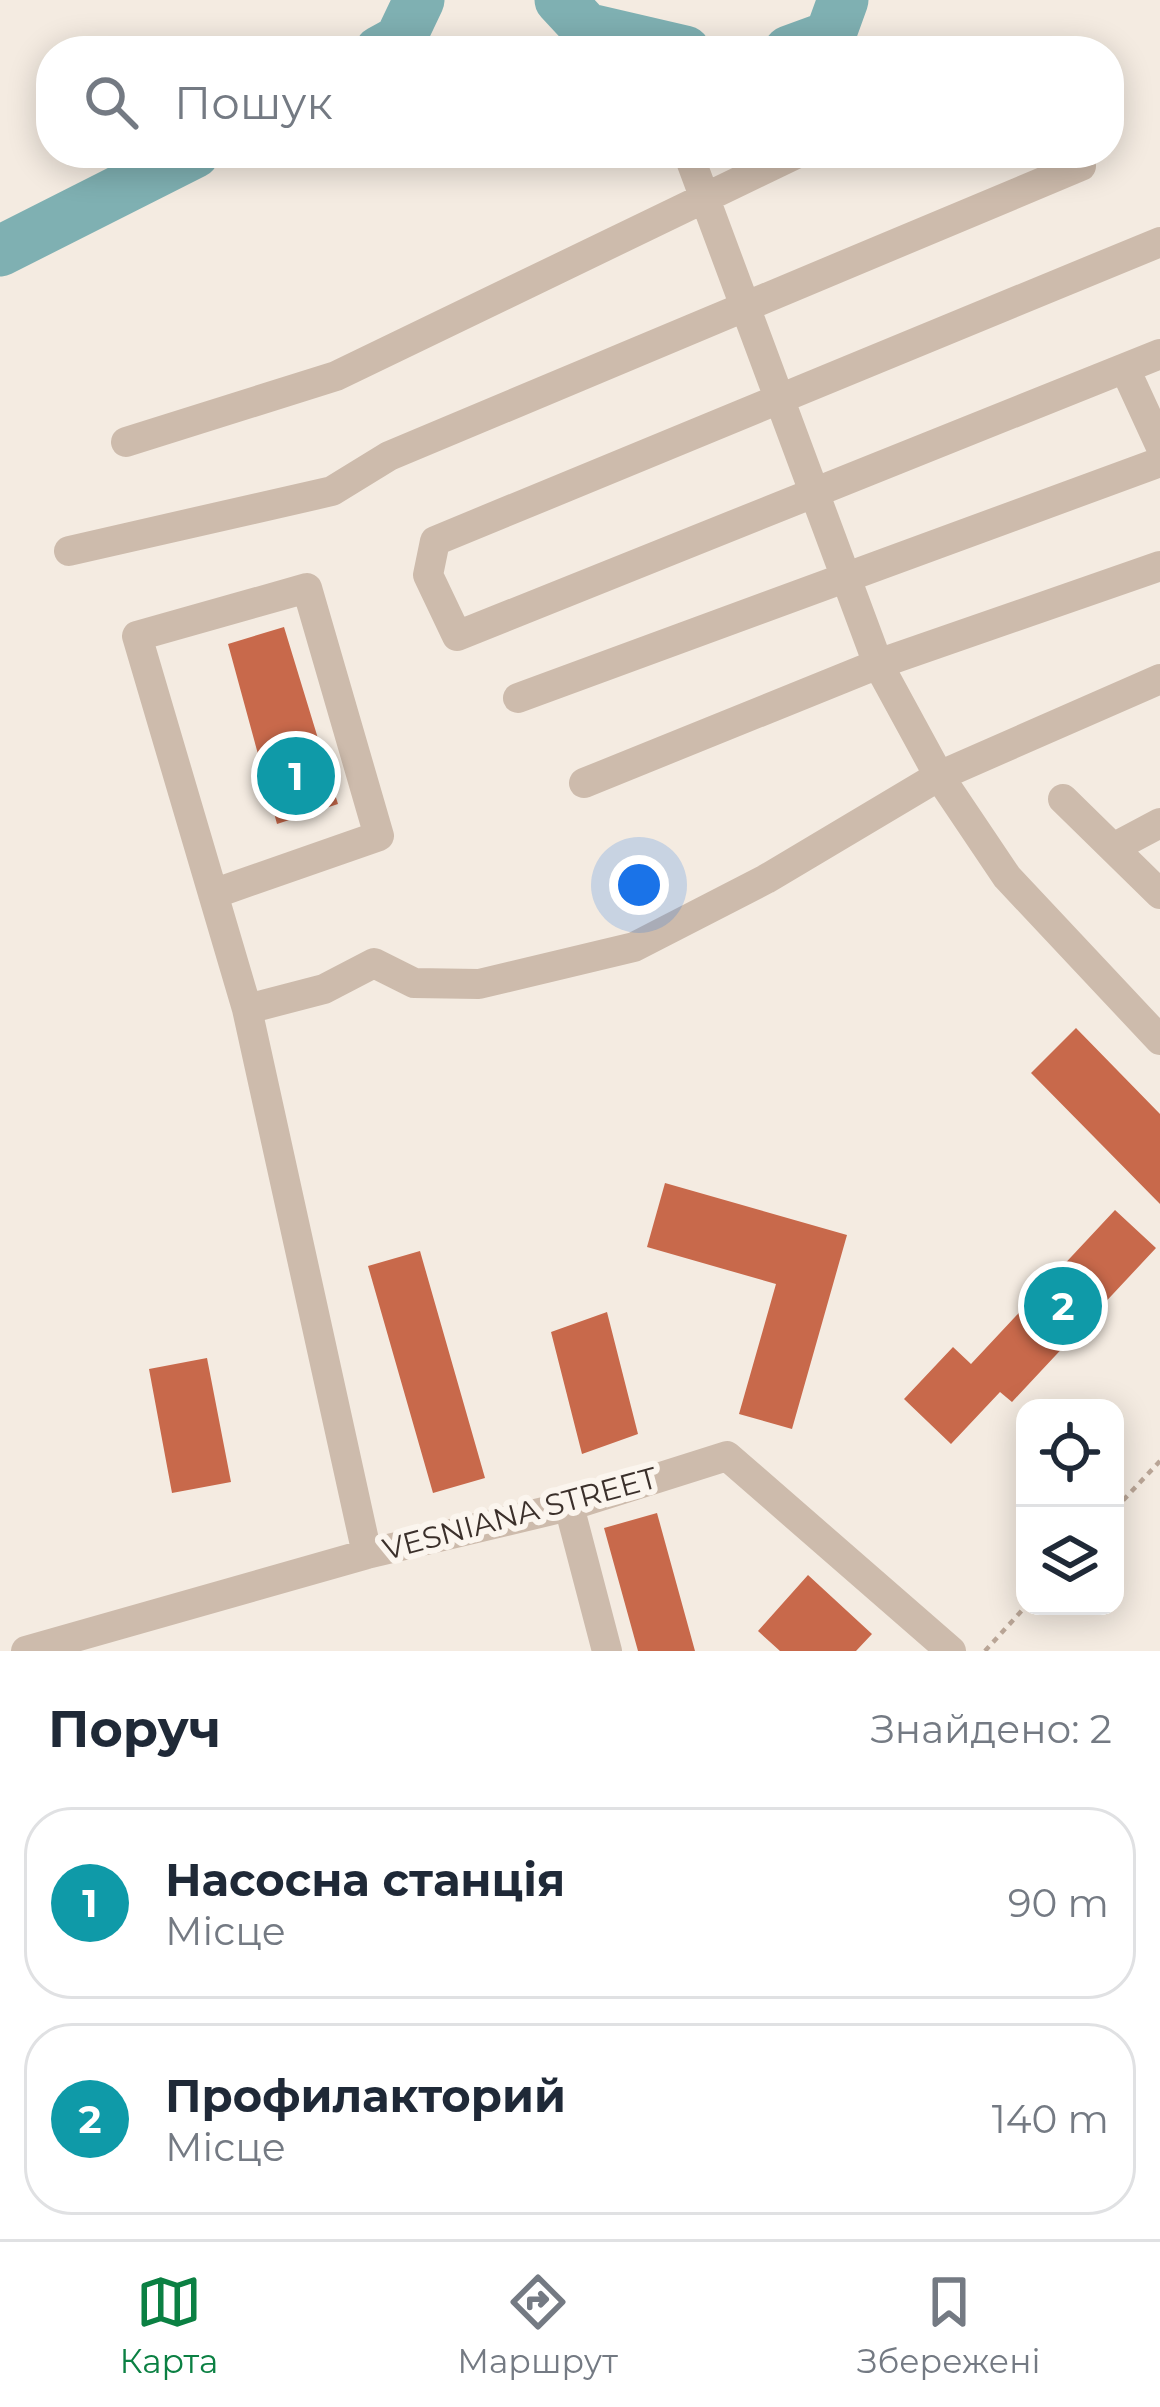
<!DOCTYPE html>
<html lang="uk">
<head>
<meta charset="utf-8">
<style>
	:root { --surface:#fff; --page:#f6f6f7; --text:#1f2937; --muted:#747a83; --line:#e0e1e3; --accent:#0b8043 }
	body { margin:0; font-family:Montserrat,sans-serif; background:var(--page); color:var(--text) }
	.controls { position:absolute; right:36px; bottom:36px; display:grid; overflow:hidden; border-radius:24px; box-shadow:0 6px 30px #0003 }
	.controls button { width:108px; height:108px; display:grid; place-items:center; padding:0; border:0; border-bottom:3px solid var(--line); background:var(--surface); color:var(--text); font:60px sans-serif }
	.you { position:absolute; left:639px; top:885px; width:42px; height:42px; margin:-30px; border:9px solid #fff; border-radius:50%; background:#1a73e8; box-shadow:0 0 0 18px #1a73e833 }
	.badge { display:grid; place-items:center; width:78px; height:78px; border-radius:50%; background:var(--accent); color:#fff; font-size:39px; font-weight:700 }
	.pin { position:absolute; translate:-50% -50%; border:6px solid #fff; box-shadow:0 3px 12px #0006 }
	.list { margin:0; padding:0; list-style:none }
	h2 { display:flex; justify-content:space-between; align-items:center; height:156px; margin:0; padding:0 48px; font-size:51px }
	h2 small { font-size:39px; font-weight:400; color:var(--muted) }
	.list li { display:grid; grid-template-columns:78px 1fr auto; gap:36px; align-items:center; box-sizing:border-box; height:192px; margin:0 24px 24px; padding:0 24px; border:3px solid var(--line); border-radius:48px }
	.list b { display:block; font-size:45px; white-space:nowrap }
	.list p { margin:0; font-size:39px; white-space:nowrap; color:var(--muted) }
	.list em { font-size:39px; font-style:normal; color:var(--muted) }
	.icon { flex:none; width:66px; height:66px; fill:none; stroke:currentColor; stroke-width:2; stroke-linecap:round; stroke-linejoin:round }
	.map { position:relative; flex:none; width:1160px; height:1651px; overflow:hidden }
	.search { position:absolute; background:var(--surface); box-shadow:0 6px 30px #0003; left:36px; right:36px; top:36px; height:132px; display:flex; align-items:center; gap:30px; box-sizing:border-box; padding:0 42px; border-radius:48px; color:var(--muted); font-size:45px }
	.sheet { height:588px; background:var(--surface) }
	nav { display:flex; justify-content:space-around; align-items:center; box-sizing:border-box; height:168px; border-top:3px solid var(--line); background:var(--surface); font-size:33px; color:var(--muted) }
	nav a { display:grid; justify-items:center; gap:6px }
	nav .on { color:var(--accent) }
	.map>svg:first-child { display:block }
	.lines { fill:none; stroke-linecap:round; stroke-linejoin:round }
	.river { stroke:#7fb0b2; stroke-width:51 }
	.building { fill:#c8694b }
	.path { stroke:#b9a596; stroke-width:4.5; stroke-dasharray:6 6; stroke-linecap:butt }
	.minor { stroke:#cdbbac; stroke-width:30 }
	.labels { text-anchor:middle; stroke-width:12; stroke-linejoin:round; paint-order:stroke }
	.street-label { font-size:30px; fill:#3b302b; stroke:#fbf5ee }
</style>
</head>
<body>
<div class="map">
<svg width="1160" height="1651" viewBox="0 0 1160 1651">
	<rect width="100%" height="100%" fill="#f4ebe1"/>
	<g class="lines">
		<path class="river" d="M560,0L586,28L685,51
			M380,51L400,40L419,0
			M789,51L830,36L843,0
			M0,251L194,153"/>
	</g>
	<path class="building" d="M284,627L338,804L277,824L228,644Z
		M1076,1028L1160,1114V1204L1031,1073Z
		M665,1183L847,1235L792,1429L739,1414L776,1284L647,1247Z
		M1115,1210L1156,1248L1012,1402L1000,1392L951,1444L904,1399L953,1347L971,1364Z
		M420,1251L485,1478L433,1493L368,1266Z
		M607,1312L638,1434L582,1454L551,1332Z
		M207,1358L231,1482L172,1493L149,1369Z
		M657,1513L695,1651H638L604,1528Z
		M808,1575L872,1634L856,1651H780L758,1631Z"/>
	<g class="lines">
		<path class="path" d="M1115,1509L1160,1461
			M985,1651L1026,1606"/>
		<path class="minor" d="M688,153L878,664L939,776L1007,877L1160,1040
			M1160,242L435,541L428,575L457,636L1160,354
			M1126,371L1160,445
			M126,442L336,376L798,153
			M69,551L332,491L389,456L1081,166
			M518,698L1160,462
			M584,783L878,664L1160,566
			M1063,799L1160,894
			M1113,848L1160,823
			M213,894L379,836L307,588L137,636L247,1009L367,1554
			M247,1009L324,989L374,963L414,983L479,984L634,947L766,879L939,776L1160,679
			M569,1506L607,1651
			M26,1651L367,1554L569,1506L727,1456L951,1651"/>
	</g>
	<g class="labels">
		<g class="street-label">
			<text transform="translate(520 1514) rotate(-15)" y="10">VESNIANA STREET</text>
		</g>
	</g>
</svg>
<div class="controls">
<button><svg class="icon" aria-label="locate" viewBox="0 0 24 24"><circle cx="12" cy="12" r="6"/><path d="M12 2v4M12 18v4M2 12h4M18 12h4"/></svg></button>
<button><svg class="icon" aria-label="layers" viewBox="0 0 24 24"><path d="M12 4l9 5-9 5-9-5zM3 14l9 5 9-5"/></svg></button>
</div>
<div class="you"></div>
<div class="pin badge" style="left:296px;top:776px;background:#0f9aa8">1</div>
<div class="pin badge" style="left:1063px;top:1306px;background:#0f9aa8">2</div>
<div class="search"><svg class="icon" aria-label="search" viewBox="0 0 24 24"><circle cx="10" cy="10" r="6"/><path d="M15 15l6 6"/></svg>Пошук</div>
</div>
<section class="sheet">
<h2>Поруч<small>Знайдено: 2</small></h2>
<ul class="list">
<li><span class="badge" style="background:#0f9aa8">1</span><div><b>Насосна станція</b><p>Місце</p></div><em>90 m</em></li>
<li><span class="badge" style="background:#0f9aa8">2</span><div><b>Профилакторий</b><p>Місце</p></div><em>140 m</em></li>
</ul>
</section>
<nav>
<a class="on"><svg class="icon" aria-label="map" viewBox="0 0 24 24"><path d="M3 6l6-2 6 2 6-2v14l-6 2-6-2-6 2zM9 4v14M15 6v14"/></svg>Карта</a>
<a><svg class="icon" aria-label="directions" viewBox="0 0 24 24"><path d="M12 3l9 9-9 9-9-9zM9 14v-3h6M13 9l2 2-2 2"/></svg>Маршрут</a>
<a><svg class="icon" aria-label="saved" viewBox="0 0 24 24"><path d="M7 4h10v16l-5-4-5 4z"/></svg>Збережені</a>
</nav>
</body>
</html>
